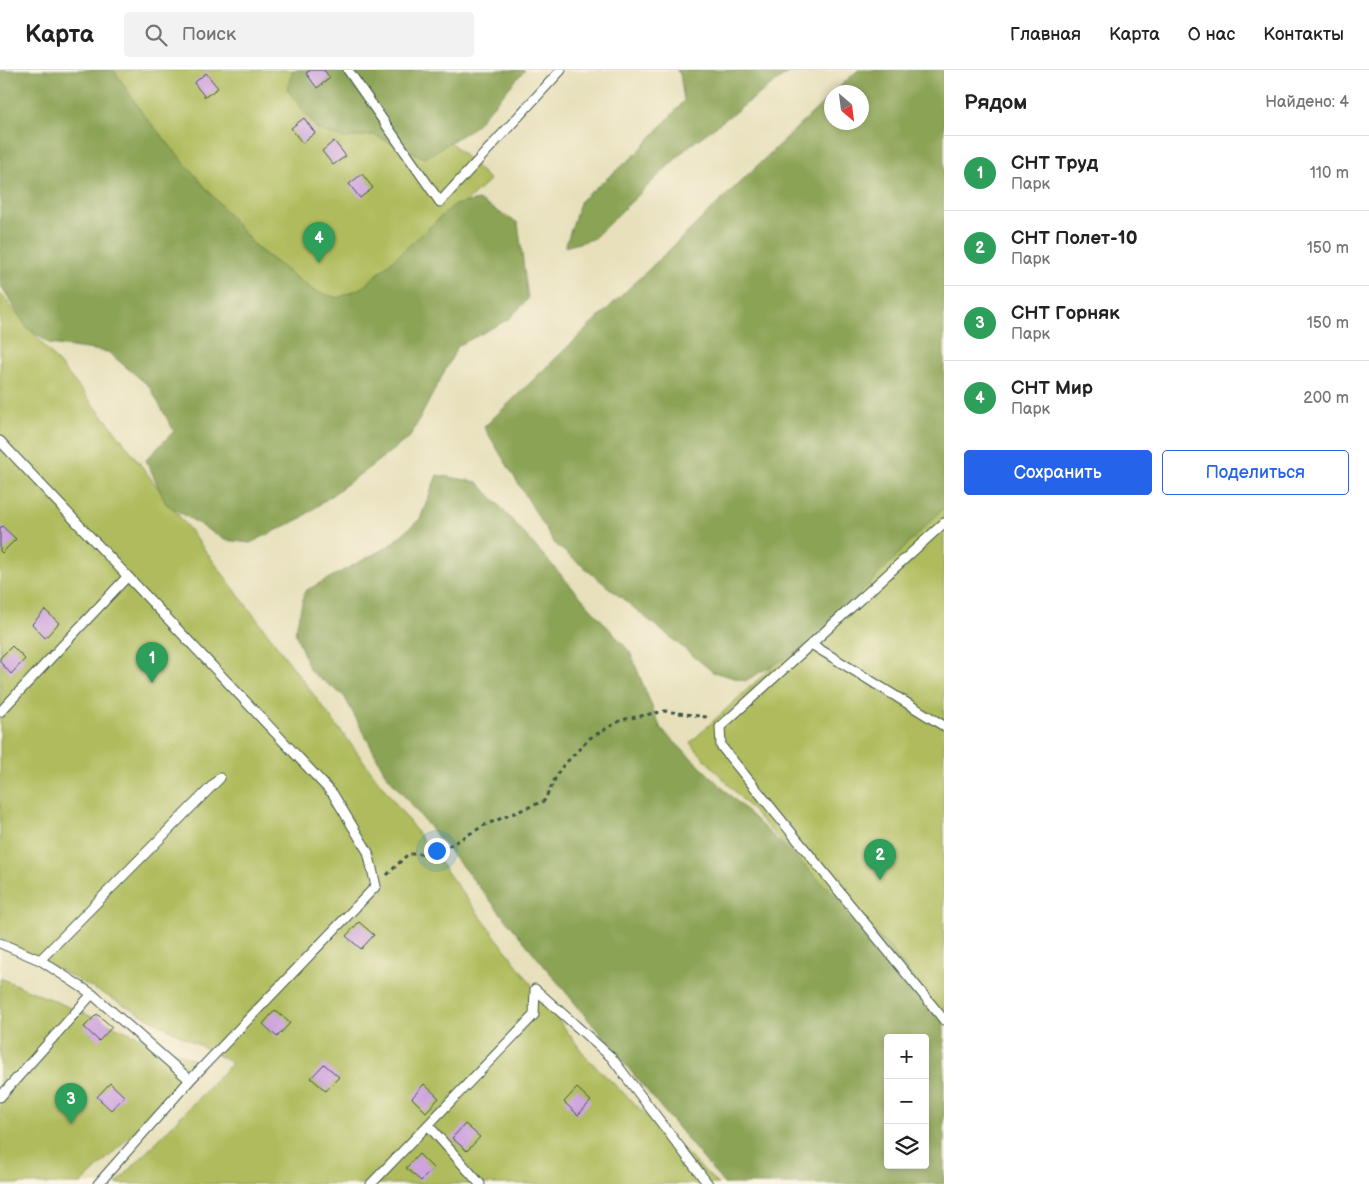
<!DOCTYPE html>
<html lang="ru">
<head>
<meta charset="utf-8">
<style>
	:root { --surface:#fff; --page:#f2f2f2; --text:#222; --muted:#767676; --line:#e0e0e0; --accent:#2563eb }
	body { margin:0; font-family:"Balsamiq Sans",sans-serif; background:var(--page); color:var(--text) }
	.controls { position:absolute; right:15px; bottom:15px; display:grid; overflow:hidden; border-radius:5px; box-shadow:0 2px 8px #0003 }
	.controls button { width:45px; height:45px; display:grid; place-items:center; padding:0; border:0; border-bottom:1px solid var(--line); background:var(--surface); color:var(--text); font:25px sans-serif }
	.compass { position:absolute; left:824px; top:15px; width:45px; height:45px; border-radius:50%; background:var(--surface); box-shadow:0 2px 8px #0003; rotate:152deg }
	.you { position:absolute; left:436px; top:780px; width:18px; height:18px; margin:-12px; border:4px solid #fff; border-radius:50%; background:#1a73e8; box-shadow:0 0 0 8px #1a73e833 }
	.badge { display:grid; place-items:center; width:32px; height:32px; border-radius:50%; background:var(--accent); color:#fff; font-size:16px; font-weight:700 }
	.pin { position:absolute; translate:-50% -41px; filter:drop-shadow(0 1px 2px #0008) }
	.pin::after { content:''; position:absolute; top:26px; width:18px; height:15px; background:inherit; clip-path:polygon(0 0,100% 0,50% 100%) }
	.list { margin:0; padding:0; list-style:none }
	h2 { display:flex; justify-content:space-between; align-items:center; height:65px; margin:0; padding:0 20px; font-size:21px }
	h2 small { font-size:16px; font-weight:400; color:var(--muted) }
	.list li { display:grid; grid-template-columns:32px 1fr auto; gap:15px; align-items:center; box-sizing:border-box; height:75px; padding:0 20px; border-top:1px solid var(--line) }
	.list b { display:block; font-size:19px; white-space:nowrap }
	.list p { margin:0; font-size:16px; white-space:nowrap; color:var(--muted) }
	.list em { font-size:16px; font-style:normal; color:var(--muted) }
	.actions { display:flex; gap:10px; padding:15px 20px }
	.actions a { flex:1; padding:11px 0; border:1px solid var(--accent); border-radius:5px; text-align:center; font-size:18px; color:var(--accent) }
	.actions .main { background:var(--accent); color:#fff }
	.icon { flex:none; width:28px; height:28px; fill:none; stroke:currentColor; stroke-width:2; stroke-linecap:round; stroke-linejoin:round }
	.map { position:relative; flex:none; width:944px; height:1114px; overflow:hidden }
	header { display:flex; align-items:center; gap:30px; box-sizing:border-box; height:70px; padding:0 25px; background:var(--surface); border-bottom:1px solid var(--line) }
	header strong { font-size:24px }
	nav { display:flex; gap:28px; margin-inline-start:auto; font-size:18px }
	.search { width:350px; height:45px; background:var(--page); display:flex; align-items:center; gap:12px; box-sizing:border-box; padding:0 18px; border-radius:5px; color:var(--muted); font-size:19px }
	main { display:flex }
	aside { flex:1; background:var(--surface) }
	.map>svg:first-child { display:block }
	.green { fill:#afbb5c; stroke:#677c48 }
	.forest { fill:#8ba354; stroke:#557044; fill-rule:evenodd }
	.building { fill:#cea3de }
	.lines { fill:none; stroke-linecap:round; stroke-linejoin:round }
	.lane-casing { stroke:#3d5548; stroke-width:11 }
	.path { stroke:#3d5548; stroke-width:3; stroke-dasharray:4 4; stroke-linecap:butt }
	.lane { stroke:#fff; stroke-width:9 }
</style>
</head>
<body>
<header>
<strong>Карта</strong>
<div class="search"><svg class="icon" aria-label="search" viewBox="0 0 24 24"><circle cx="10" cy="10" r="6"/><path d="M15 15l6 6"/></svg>Поиск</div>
<nav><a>Главная</a><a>Карта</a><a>О нас</a><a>Контакты</a></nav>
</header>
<main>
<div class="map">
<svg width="944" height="1114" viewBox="0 0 944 1114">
	<rect width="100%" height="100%" fill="#fcf5e5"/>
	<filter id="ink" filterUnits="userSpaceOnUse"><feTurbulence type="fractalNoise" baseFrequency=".02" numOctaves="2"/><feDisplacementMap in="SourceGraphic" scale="10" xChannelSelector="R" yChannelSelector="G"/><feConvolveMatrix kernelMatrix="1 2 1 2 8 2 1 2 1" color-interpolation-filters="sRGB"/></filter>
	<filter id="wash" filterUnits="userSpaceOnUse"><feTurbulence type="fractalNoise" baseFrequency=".0096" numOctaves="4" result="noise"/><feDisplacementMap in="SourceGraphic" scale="20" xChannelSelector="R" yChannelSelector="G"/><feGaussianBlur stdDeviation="1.12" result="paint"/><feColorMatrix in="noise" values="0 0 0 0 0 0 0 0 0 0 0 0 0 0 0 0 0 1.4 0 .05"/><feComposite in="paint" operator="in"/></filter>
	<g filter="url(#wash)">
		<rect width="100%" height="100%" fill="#e7e0bb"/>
		<path class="green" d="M70,0H399L387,11L490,110L310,276Z
			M0,223L113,358L587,988L718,1114H116L232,993L0,868Z
			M944,436V948L690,673Z
			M0,908L204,994L81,1114H0Z"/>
		<path class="forest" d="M0,0H114L143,44L257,178L314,221L338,228L363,217L454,135L478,130L518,153L528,229L509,249L458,276L410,367L300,449L250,473L225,470L166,434L146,390L174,361L149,316L108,282L50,274L27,258L0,214Z
			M293,0H525L473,58L425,88L374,65L344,68L318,60L287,19Z
			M676,0H792L689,76L593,169L565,177L581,130L636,84L684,31L680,4Z
			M858,0H944V437L811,574L745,611L713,602L555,474L484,357L831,25L832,52H862V22H834Z
			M437,405L478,412L630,582L661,659L889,877L944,947V1114H724L385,703L344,626L310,601L295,562L305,521L387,477L420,449ZM888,968H925V1095H888Z"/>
		<g id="blocks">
			<path class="building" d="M311,0H324L330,8L317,18L306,3Z
				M206,3L218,18L205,27L194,13Z
				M304,48L315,63L302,73L291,58Z
				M334,71L346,86L333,95L322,81Z
				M362,104L373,118L360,128L349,114Z
				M2,456L16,469L2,483L0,481V458Z
				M45,540L59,553L45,568L32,554Z
				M12,576L25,589L11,604L0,592V588Z
				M359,852L374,865L361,879L346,866Z
				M275,940L290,953L277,967L263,954Z
				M97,944L112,957L99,971L84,957Z
				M324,994L339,1007L326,1021L311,1008Z
				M110,1013L124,1026L111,1040L97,1027Z
				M424,1014L439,1028L426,1042L412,1028Z
				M577,1018L591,1031L578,1045L564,1032Z
				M465,1054L480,1067L467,1081L452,1068Z
				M419,1084L433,1098L421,1111L406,1098Z"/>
		</g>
	</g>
	<g filter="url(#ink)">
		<use href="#blocks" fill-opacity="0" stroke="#3d5548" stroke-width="1"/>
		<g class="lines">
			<g class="lane-casing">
				<path id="lane" d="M348,0L440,132L561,0
					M0,371L333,724L368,782L376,816L190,1010L98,1114
					M944,453L720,657L721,676L944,950
					M811,574L944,656
					M0,642L127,507
					M0,873L40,890L92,924L190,1010
					M40,890L220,708
					M0,1027L92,924
					M428,1055L480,1114
					M371,1114L534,945L535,919L611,987L708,1114"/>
			</g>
			<path class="path" d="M387,805L408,784H435L485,755L544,731L560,699L590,668L621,650L665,641L706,647L709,649"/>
			<use href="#lane" class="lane"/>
		</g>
	</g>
</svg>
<div class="controls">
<button>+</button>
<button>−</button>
<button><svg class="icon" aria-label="layers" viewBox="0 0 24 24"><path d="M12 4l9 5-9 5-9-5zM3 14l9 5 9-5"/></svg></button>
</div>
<svg class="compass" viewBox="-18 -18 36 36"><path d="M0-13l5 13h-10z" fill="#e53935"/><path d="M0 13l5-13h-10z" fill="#767676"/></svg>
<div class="you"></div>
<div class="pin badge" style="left:152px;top:613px;background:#2e9e5b">1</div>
<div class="pin badge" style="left:880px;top:810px;background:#2e9e5b">2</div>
<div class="pin badge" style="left:71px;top:1054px;background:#2e9e5b">3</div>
<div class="pin badge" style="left:319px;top:193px;background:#2e9e5b">4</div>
</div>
<aside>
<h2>Рядом<small>Найдено: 4</small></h2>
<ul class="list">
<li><span class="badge" style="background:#2e9e5b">1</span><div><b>СНТ Труд</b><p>Парк</p></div><em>110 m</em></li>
<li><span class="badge" style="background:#2e9e5b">2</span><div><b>СНТ Полет-10</b><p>Парк</p></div><em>150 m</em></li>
<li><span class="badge" style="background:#2e9e5b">3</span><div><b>СНТ Горняк</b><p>Парк</p></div><em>150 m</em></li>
<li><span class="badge" style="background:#2e9e5b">4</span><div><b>СНТ Мир</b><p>Парк</p></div><em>200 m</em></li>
</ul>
<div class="actions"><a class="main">Сохранить</a><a>Поделиться</a></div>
</aside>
</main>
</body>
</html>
